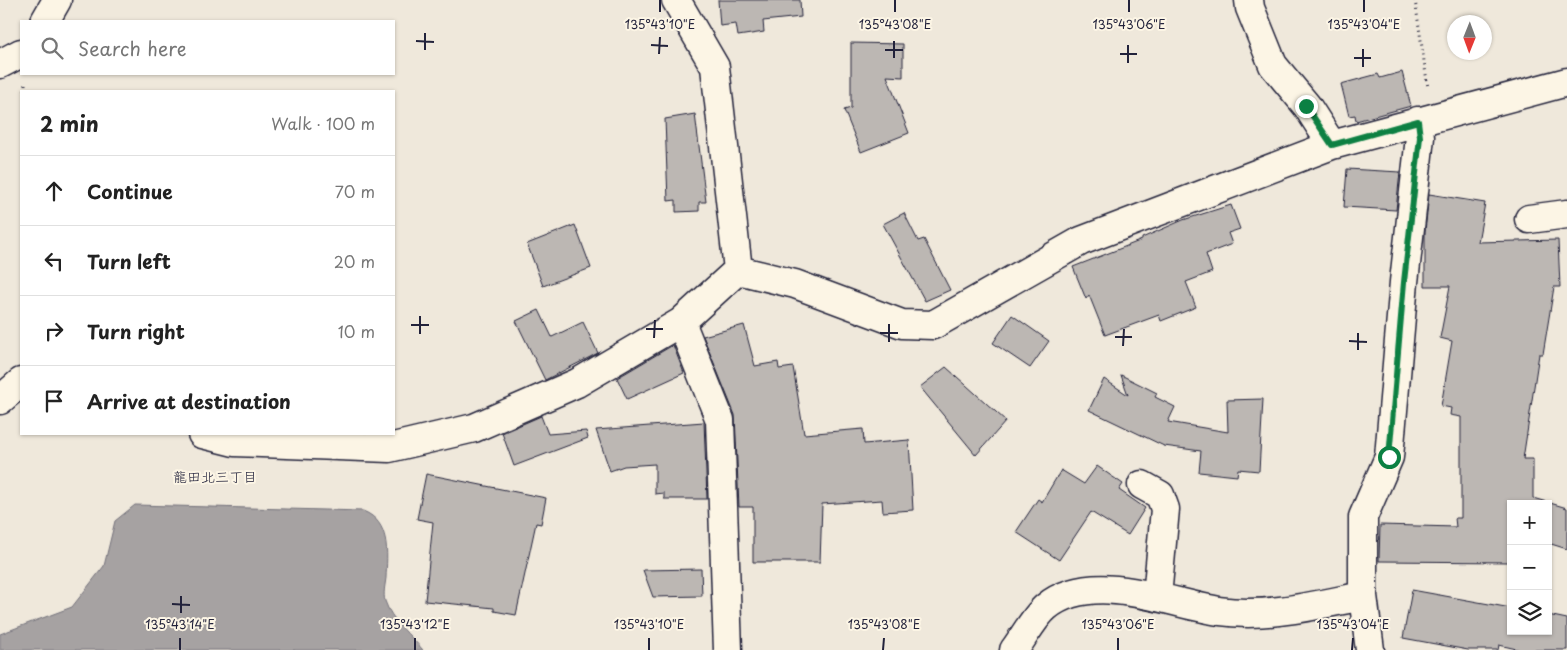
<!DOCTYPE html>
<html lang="en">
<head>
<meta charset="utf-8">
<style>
	:root { --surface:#fff; --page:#f6f6f6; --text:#222; --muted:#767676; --line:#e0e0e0 }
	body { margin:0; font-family:"Playpen Sans","Klee One",sans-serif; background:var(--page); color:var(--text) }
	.controls { position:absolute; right:15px; bottom:15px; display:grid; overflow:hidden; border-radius:0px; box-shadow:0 1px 4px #0004 }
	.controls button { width:45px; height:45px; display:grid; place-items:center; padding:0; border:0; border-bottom:1px solid var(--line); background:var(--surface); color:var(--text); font:25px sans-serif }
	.compass { position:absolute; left:1447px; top:15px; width:45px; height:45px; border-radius:50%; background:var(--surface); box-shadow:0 1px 4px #0004; rotate:181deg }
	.stop { position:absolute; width:15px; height:15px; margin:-11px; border:4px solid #0b8043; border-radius:50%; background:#fff }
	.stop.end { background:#0b8043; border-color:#fff; box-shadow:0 1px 5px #0008 }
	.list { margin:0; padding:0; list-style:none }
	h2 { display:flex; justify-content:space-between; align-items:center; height:65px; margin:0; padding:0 20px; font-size:21px }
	h2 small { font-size:16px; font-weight:400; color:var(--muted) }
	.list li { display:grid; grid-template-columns:32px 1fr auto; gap:15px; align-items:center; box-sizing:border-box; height:70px; padding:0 20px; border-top:1px solid var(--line) }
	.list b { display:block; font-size:19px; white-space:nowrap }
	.list em { font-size:16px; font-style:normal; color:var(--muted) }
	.icon { flex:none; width:28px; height:28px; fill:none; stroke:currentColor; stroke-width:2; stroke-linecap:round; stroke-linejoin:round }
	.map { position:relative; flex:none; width:1567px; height:650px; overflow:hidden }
	.search { position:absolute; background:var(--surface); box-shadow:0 1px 4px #0004; left:20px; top:20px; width:375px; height:55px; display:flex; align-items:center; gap:12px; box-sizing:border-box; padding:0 18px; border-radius:0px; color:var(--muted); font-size:19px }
	.panel { position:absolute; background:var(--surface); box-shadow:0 1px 4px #0004; left:20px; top:90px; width:375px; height:345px; border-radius:0px }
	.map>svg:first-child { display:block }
	.water { fill:#a6a2a2; stroke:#716f79 }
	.building { fill:#bcb7b3; stroke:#22223b }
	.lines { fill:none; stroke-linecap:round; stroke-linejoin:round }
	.minor-casing { stroke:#22223b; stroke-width:31 }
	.path { stroke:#22223b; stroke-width:3; stroke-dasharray:1 4; stroke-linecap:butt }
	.minor { stroke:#fcf5e5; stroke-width:28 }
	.route { stroke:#0b8043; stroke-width:6 }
	.ticks { fill:none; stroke:#22223b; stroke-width:2 }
	.labels { text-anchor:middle; stroke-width:4; stroke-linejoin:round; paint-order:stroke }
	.neighbourhood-label { font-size:14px; fill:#22223b; stroke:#fcf5e5 }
	.ticks-label { font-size:12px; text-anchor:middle; fill:#22223b; stroke:#fcf5e5; stroke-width:4; stroke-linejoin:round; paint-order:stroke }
</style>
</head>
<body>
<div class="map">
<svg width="1567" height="650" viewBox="0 0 1567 650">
	<rect width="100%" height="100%" fill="#efe8db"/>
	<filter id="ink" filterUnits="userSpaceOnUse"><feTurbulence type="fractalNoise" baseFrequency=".02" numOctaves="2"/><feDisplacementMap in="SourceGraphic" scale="10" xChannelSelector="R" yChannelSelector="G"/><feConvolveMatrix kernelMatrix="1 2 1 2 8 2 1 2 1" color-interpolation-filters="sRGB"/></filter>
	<g filter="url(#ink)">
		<path class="water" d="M135,505L363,511C391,522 387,553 386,578C385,586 383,594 385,601C391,620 411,636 423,650H0V634L72,607L104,566L115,521Z"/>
		<path class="building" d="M718,0H800L801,17L763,21L764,32L738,36L736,24L720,26Z
			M851,43L903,44V77L887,76L909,133L861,152L844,110L851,108Z
			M1402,72L1411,106L1356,121L1355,115L1349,116L1341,84L1378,74L1380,78Z
			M695,114L706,202H699V211L676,212V200L668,201L665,119Z
			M1347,169L1400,172L1396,210L1344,207Z
			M1429,194L1485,203L1478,242L1558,240L1560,287H1554L1543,354H1539L1523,459H1533V498L1567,508V549L1548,543V504H1511V562L1379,561L1380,525L1456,527L1455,518H1461V417L1450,415L1451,408L1441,406L1452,341L1440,338L1450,286H1425V231Z
			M1231,205L1240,229L1228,233L1232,244L1206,254L1212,272L1186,282L1196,307L1161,321L1159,315L1105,335L1089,295L1086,299L1073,267L1142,240V238L1183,220Z
			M904,213L918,241L924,239L950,290L925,301L883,224Z
			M575,225L591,268L543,286L527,244Z
			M539,310L552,337L583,322L598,353L545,380L516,321Z
			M1012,315L1049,341L1030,368L993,343Z
			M744,325L755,366L778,362L779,369L793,367L804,434L863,429L864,444L909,440L913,510L883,512L882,500L822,504L820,562H753V507H739L735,415L703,336Z
			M673,345L684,373L627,399L617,378Z
			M946,367L1006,421L976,455L920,387Z
			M1121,375L1157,393L1155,397L1175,407L1168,422L1228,432L1227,400L1263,399L1259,471L1238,469L1237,476L1199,472L1201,451L1164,446L1089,410L1104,379L1128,395Z
			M541,416L548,434L586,431L588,438L514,466L502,433Z
			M704,422L707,499H664V493L655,494V464L624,466L610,471L596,430Z
			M1097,466L1123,484L1119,490L1145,508L1128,535L1091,512L1059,560L1016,532L1038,499L1042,502L1061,470L1084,484Z
			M426,474L546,498L541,524L536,523L516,615L494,611V608L425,601L433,522L417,519Z
			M701,569L702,596L653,597L643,570Z
			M1412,590L1511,608V631H1548V615L1567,619V650H1521L1499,645L1498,650H1468L1403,638Z"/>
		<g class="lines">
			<g class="minor-casing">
				<path id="minor" d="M676,0L715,67L738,270
					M1249,0L1250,8L1273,65L1307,106L1332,145
					M45,21L57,0
					M0,64L21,53
					M1529,219L1567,214
					M738,270L795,284L902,324L933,325L1081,241L1332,145L1567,82
					M681,322L720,420L728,650
					M0,400L21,382
					M202,434L234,442L389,448L474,428L577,383L681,322L738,270
					M1142,485L1160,495L1165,509L1157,597
					M1014,650C1023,638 1035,616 1046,607C1092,569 1167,603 1219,611C1267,618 1316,605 1363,596
					M1370,650L1363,596V517L1389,457L1404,282L1420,137L1418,121"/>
			</g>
			<path class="path" d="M1415,0L1428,88
				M25,84V91"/>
			<use href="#minor" class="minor"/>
		</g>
	</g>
	<g class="lines" filter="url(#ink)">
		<path class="route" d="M1306,106L1332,145L1418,121L1420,137L1404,282L1389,457"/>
	</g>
	<path class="ticks" d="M660,12V0M895,12V0M1129,12V0M1364,12V0M416,41L434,42M651,45L668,46M425,50V33M885,50H903M659,54L660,37M1120,54H1137M894,58V41M1354,58H1371M1128,63V45M1363,67V49M411,325H429M646,329H663M880,333H898M420,334V316M1115,337H1132M654,338L655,320M1349,341L1367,342M889,342V324M1123,346L1124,329M1358,350V333M172,604L190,605M181,613V596M180,650V638M415,650V638M649,650V638M883,650L884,638M1118,650V638M1352,650L1353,638"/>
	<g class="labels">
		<g class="neighbourhood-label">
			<text x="215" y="482">龍田北三丁目</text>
		</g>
	</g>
	<g class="ticks-label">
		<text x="660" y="29">135°43'10"E</text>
		<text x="895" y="29">135°43'08"E</text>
		<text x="1129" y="29">135°43'06"E</text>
		<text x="1364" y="29">135°43'04"E</text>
		<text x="180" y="629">135°43'14"E</text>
		<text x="415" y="629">135°43'12"E</text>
		<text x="649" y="629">135°43'10"E</text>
		<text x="884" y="629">135°43'08"E</text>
		<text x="1118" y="629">135°43'06"E</text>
		<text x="1353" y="629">135°43'04"E</text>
	</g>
</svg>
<div class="controls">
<button>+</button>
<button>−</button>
<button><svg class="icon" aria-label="layers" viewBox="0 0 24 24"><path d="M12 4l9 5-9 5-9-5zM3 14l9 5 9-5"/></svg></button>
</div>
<svg class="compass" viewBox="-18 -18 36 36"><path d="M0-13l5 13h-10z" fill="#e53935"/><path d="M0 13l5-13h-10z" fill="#767676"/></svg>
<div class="stop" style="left:1389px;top:457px"></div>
<div class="stop end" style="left:1306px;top:106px"></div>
<div class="search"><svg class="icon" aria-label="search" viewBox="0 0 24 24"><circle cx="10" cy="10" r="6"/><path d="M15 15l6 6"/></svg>Search here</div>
<section class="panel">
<h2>2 min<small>Walk · 100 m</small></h2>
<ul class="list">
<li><svg class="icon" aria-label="ahead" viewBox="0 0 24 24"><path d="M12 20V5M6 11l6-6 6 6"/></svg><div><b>Continue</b></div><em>70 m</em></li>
<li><svg class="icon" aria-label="left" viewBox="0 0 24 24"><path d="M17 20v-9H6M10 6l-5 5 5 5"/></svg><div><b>Turn left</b></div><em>20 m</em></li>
<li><svg class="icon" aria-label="right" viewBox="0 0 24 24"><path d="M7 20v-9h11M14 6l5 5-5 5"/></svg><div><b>Turn right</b></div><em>10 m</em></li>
<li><svg class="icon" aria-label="arrive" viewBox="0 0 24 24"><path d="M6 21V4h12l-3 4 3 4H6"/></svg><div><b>Arrive at destination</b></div></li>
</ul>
</section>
</div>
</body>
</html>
